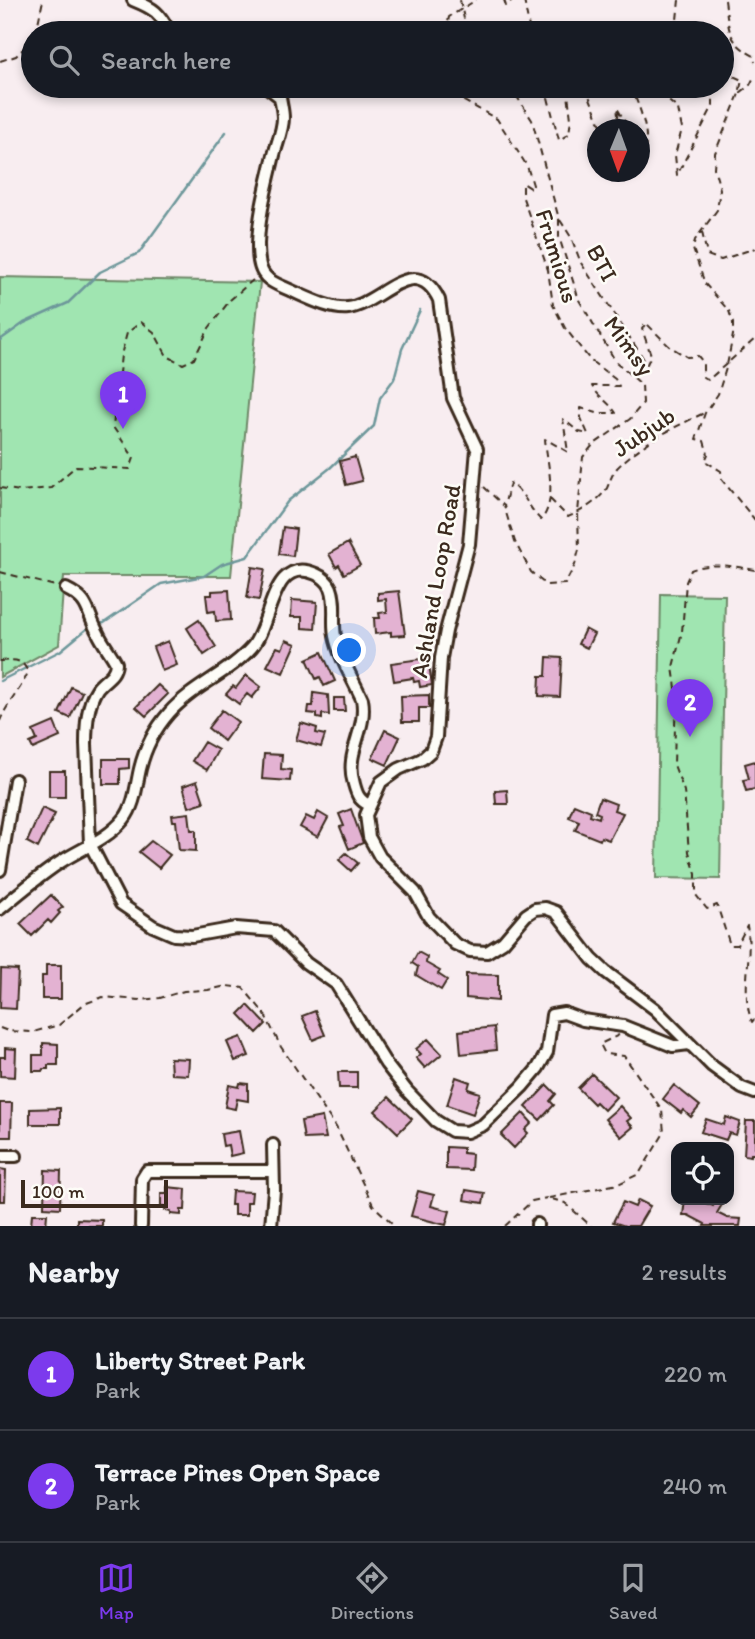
<!DOCTYPE html>
<html lang="en">
<head>
<meta charset="utf-8">
<style>
	:root { --surface:#171b24; --page:#20242c; --text:#f1f3f6; --muted:#9ea1a6; --line:#363941; --accent:#7c3aed }
	body { margin:0; font-family:Itim,sans-serif; background:var(--page); color:var(--text) }
	.controls { position:absolute; right:21px; bottom:21px; display:grid; overflow:hidden; border-radius:14px; box-shadow:0 4px 10px #0003 }
	.controls button { width:63px; height:63px; display:grid; place-items:center; padding:0; border:0; border-bottom:2px solid var(--line); background:var(--surface); color:var(--text); font:35px sans-serif }
	.compass { position:absolute; left:587px; top:119px; width:63px; height:63px; border-radius:50%; background:var(--surface); box-shadow:0 4px 10px #0003; rotate:181deg }
	.scale { position:absolute; left:21px; bottom:18px; width:147px; box-sizing:border-box; padding-left:7px; border:4px solid #3b2a1e; border-top:0; font-size:19px; line-height:24px; white-space:nowrap; color:#3b2a1e; -webkit-text-stroke:5px #fdfcf7; paint-order:stroke }
	.you { position:absolute; left:350px; top:651px; width:24px; height:24px; margin:-18px; border:5px solid #fff; border-radius:50%; background:#1a73e8; box-shadow:0 0 0 10px #1a73e833 }
	.badge { display:grid; place-items:center; width:46px; height:46px; border-radius:50%; background:var(--accent); color:#fff; font-size:23px; font-weight:700 }
	.pin { position:absolute; translate:-50% -58px; filter:drop-shadow(0 2px 4px #0008) }
	.pin::after { content:''; position:absolute; top:37px; width:24px; height:21px; background:inherit; clip-path:polygon(0 0,100% 0,50% 100%) }
	.list { margin:0; padding:0; list-style:none }
	h2 { display:flex; justify-content:space-between; align-items:center; height:91px; margin:0; padding:0 28px; font-size:30px }
	h2 small { font-size:23px; font-weight:400; color:var(--muted) }
	.list li { display:grid; grid-template-columns:46px 1fr auto; gap:21px; align-items:center; box-sizing:border-box; height:112px; padding:0 28px; border-top:2px solid var(--line) }
	.list b { display:block; font-size:26px; white-space:nowrap }
	.list p { margin:0; font-size:23px; white-space:nowrap; color:var(--muted) }
	.list em { font-size:23px; font-style:normal; color:var(--muted) }
	.icon { flex:none; width:38px; height:38px; fill:none; stroke:currentColor; stroke-width:2; stroke-linecap:round; stroke-linejoin:round }
	.map { position:relative; flex:none; width:755px; height:1226px; overflow:hidden }
	.search { position:absolute; background:var(--surface); box-shadow:0 4px 10px #0003; left:21px; right:21px; top:21px; height:77px; display:flex; align-items:center; gap:18px; box-sizing:border-box; padding:0 24px; border-radius:38px; color:var(--muted); font-size:26px }
	.sheet { height:315px; background:var(--surface) }
	nav { display:flex; justify-content:space-around; align-items:center; box-sizing:border-box; height:98px; border-top:2px solid var(--line); background:var(--surface); font-size:19px; color:var(--muted) }
	nav a { display:grid; justify-items:center; gap:4px }
	nav .on { color:var(--accent) }
	.map>svg:first-child { display:block }
	.green { fill:#a0e5b1; stroke:#6e8868; stroke-width:2 }
	.lines { fill:none; stroke-linecap:round; stroke-linejoin:round }
	.stream { stroke:#6d979a; stroke-width:2.5 }
	.building { fill:#e3b2d2; stroke:#3b2a1e; stroke-width:2 }
	.street-casing { stroke:#3b2a1e; stroke-width:16 }
	.path { stroke:#3b2a1e; stroke-width:2; stroke-dasharray:7 5; stroke-linecap:butt }
	.street { stroke:#fdfcf7; stroke-width:10 }
	.labels { text-anchor:middle; stroke-width:5; stroke-linejoin:round; paint-order:stroke }
	.street-label { font-size:24px; fill:#3b2a1e; stroke:#fdfcf7 }
</style>
</head>
<body>
<div class="map">
<svg width="755" height="1226" viewBox="0 0 755 1226">
	<rect width="100%" height="100%" fill="#f8edf0"/>
	<filter id="ink" filterUnits="userSpaceOnUse"><feTurbulence type="fractalNoise" baseFrequency=".0143" numOctaves="2"/><feDisplacementMap in="SourceGraphic" scale="14" xChannelSelector="R" yChannelSelector="G"/><feConvolveMatrix kernelMatrix="1 2 1 2 8 2 1 2 1" color-interpolation-filters="sRGB"/></filter>
	<g filter="url(#ink)">
		<path class="green" d="M0,277L260,282L231,576H64L59,645L0,677Z
			M661,594L725,595L720,879L656,878Z"/>
		<g class="lines">
			<path class="stream" d="M0,340L24,323L68,303L100,272L139,253L226,132
				M99,624L104,623L161,584L204,576L222,564L247,557L288,501L330,468L374,426L380,398L394,379L402,349L420,310
				M0,681L60,651L89,627"/>
		</g>
		<path class="building" d="M355,457L362,481L346,485L340,461Z
			M283,527L296,529L293,556L279,554Z
			M348,543L360,565L344,574L339,565L336,567L329,554Z
			M252,567L265,569L259,600L247,598Z
			M229,590L231,620L216,621L215,611L208,612L206,595H212V591Z
			M399,591L405,635L391,636V632L375,634L374,618H380L379,613L387,612L386,599L378,600V593Z
			M292,600L317,602L315,629L302,628V617H291Z
			M199,620L216,647L204,655L187,628Z
			M585,629L594,634L587,648L578,644Z
			M286,640L296,644L283,673L267,666L277,647L282,649Z
			M168,641L177,665L162,671L153,647Z
			M322,652L335,681L324,686L320,677L316,679L307,659Z
			M547,657L562,658L560,697L539,696L540,676H546Z
			M428,658L432,685L420,687L419,681L414,682L413,678L394,681L391,663Z
			M246,675L261,687L252,698L247,694L239,704L226,694L233,686L236,688Z
			M158,685L168,694L146,716L136,707Z
			M71,687L82,692L70,718L59,713Z
			M314,693L328,695L329,715L322,714V719L317,718V714L308,713L309,706H313Z
			M429,695V708H419V722H402L401,696Z
			M334,698H344L345,711H334Z
			M222,710L238,722L224,741L208,728Z
			M54,722L60,737L33,749L30,743L37,740L33,731Z
			M301,723L317,728L316,733L325,735L321,747L296,740Z
			M385,730L400,737L387,765L372,758Z
			M204,742L218,750L207,770L192,761Z
			M264,754L282,755L281,769L291,770L290,781L262,779Z
			M103,759H129V768L120,769V784H103Z
			M755,761V789L746,791L743,780L749,779L745,764Z
			M49,771H65V797H49Z
			M197,781L204,802L189,807L183,786Z
			M507,790L508,804H496L495,791Z
			M600,798L616,804L614,810L623,813L609,840L601,837L600,840L575,830L579,821L569,817L574,804L591,811L590,815L599,818L600,814L595,812Z
			M42,808L55,814L38,848L27,842Z
			M351,809L363,843L349,849L340,827L344,826L339,814Z
			M318,812L328,818L318,837L300,827L306,816L314,820Z
			M189,813L191,830H196V851L179,850L176,821H173L172,815Z
			M151,841L170,855L159,868L139,852Z
			M346,853L358,863L351,871L339,860Z
			M51,895L63,907L58,911L60,913L51,923L48,920L32,936L20,924Z
			M418,952L427,957L426,963L440,971L438,974L447,980L441,990L416,975L418,967L412,963Z
			M46,965H61V999H42V976H46Z
			M1,969L18,970L16,1009L0,1008Z
			M466,974L498,975V1001L466,998Z
			M248,1005L266,1024L257,1033L239,1014Z
			M315,1011L325,1035L313,1040L302,1016Z
			M494,1027L496,1050L461,1054L459,1031Z
			M241,1037L249,1056L235,1061L227,1042Z
			M428,1039L442,1054L425,1068L416,1058L421,1054L416,1049Z
			M43,1043L58,1044V1065H48V1069H43L42,1071H33V1055H43Z
			M5,1048L16,1049L15,1077L0,1076V1057H5Z
			M170,1058L189,1059L188,1075L171,1074Z
			M338,1072H357V1088H339Z
			M592,1074L616,1097L604,1110L596,1102L594,1104L578,1088Z
			M456,1077L470,1082L468,1089L480,1093L473,1114L447,1105Z
			M240,1083L248,1084V1101L237,1099L235,1109L225,1107L229,1085L239,1087Z
			M547,1085L556,1094L550,1101L554,1105L540,1120L526,1107Z
			M674,1085L700,1106L691,1117L683,1110L681,1113L663,1099Z
			M389,1097L412,1119L398,1133L375,1111Z
			M0,1103H12L11,1137H0Z
			M620,1106L631,1118L627,1121L633,1127L621,1137L605,1119Z
			M60,1108V1124H30V1109Z
			M523,1113L532,1123L525,1130L528,1133L514,1148L501,1135Z
			M322,1117L326,1138L304,1139L301,1121Z
			M726,1117L740,1122L736,1135L729,1133L726,1140L701,1132L706,1119L724,1125Z
			M746,1121H755V1154H751V1156L744,1155Z
			M239,1131L243,1153L230,1156L228,1145L223,1146L221,1134Z
			M446,1147L463,1148V1153L472,1154L471,1170L446,1169Z
			M0,1169L6,1170L5,1201H0Z
			M45,1170L61,1171L60,1208L44,1207Z
			M167,1187L186,1189L185,1210H181V1215L171,1214V1211L165,1210V1206H161V1193H167Z
			M466,1190L485,1193L483,1203L464,1200Z
			M232,1191L252,1192L251,1202H247V1215H234V1205H231Z
			M418,1191L434,1195L431,1206L450,1211L446,1225L411,1216Z
			M638,1200L650,1206L638,1226H625L613,1222L623,1202L635,1207Z
			M685,1200H698L713,1206L716,1200H720L723,1203L717,1213L727,1218L741,1219L740,1226H704L705,1224L688,1215H683Z
			M32,1214H47L46,1226H31Z
			M77,1219L102,1220V1226H77Z"/>
		<g class="lines">
			<g class="street-casing">
				<path id="street" d="M133,0C155,9 159,12 170,33
					M266,86L280,97C281,104 283,111 283,118C283,130 277,143 274,155C267,185 259,213 258,244C258,253 258,263 262,271C267,282 282,286 292,291C308,298 331,310 348,308C379,305 415,250 439,300L453,398L477,449L469,544L446,631L441,658L436,737L431,751L422,759L399,769L381,782L366,815L369,837L380,857L415,892L429,917L455,944L470,951L487,952L503,942L526,915L535,909L545,908L556,912L592,959L606,972L655,1009L712,1066L742,1088L755,1093
					M66,589C91,601 86,612 98,633C103,644 111,653 116,663C115,677 104,679 97,689C87,704 86,726 86,744L90,844L121,904L153,926L174,935L192,936L236,928L274,931L306,963L336,984L386,1064L407,1091L436,1121L452,1131L467,1132L483,1125L522,1087L538,1068L547,1052L552,1015L564,1013L583,1020L623,1026L673,1046L689,1044
					M0,870L15,780
					M0,909C19,893 38,877 59,863C80,849 107,840 124,819C135,805 136,786 140,769C145,748 155,729 169,713C193,686 229,673 252,647C272,624 271,554 316,574C323,577 328,581 331,588C337,603 332,620 335,636C339,657 353,679 362,699C368,730 344,752 354,784C357,795 359,800 369,805
					M0,1156H16
					M537,1224V1226
					M141,1226L142,1179L147,1171H273
					M271,1226L274,1190L273,1145"/>
			</g>
			<path class="path" d="M460,0L467,33
				M504,0L506,6L512,0
				M524,0L530,33
				M679,0L677,20L686,33
				M725,0C729,28 726,41 754,56L755,62
				M36,33L43,0
				M446,33L449,17L476,0
				M627,33L628,30L629,33
				M0,61L16,56L33,39
				M722,75L733,76L742,80L739,94L715,153L714,168L720,189L717,210L695,240L693,249L705,284L729,311L733,323V335L727,365L718,394L705,413L696,439L704,441L708,454L705,461L721,471L722,480L755,520
				M467,86L468,88L460,90L458,96L462,100L497,119L527,166L533,185L532,189L523,183V198L548,270L553,305L565,328L591,361L615,379L619,386H592C598,397 609,402 616,413H597L581,408V418L588,434L579,432L563,419L568,452L545,439C547,463 558,500 541,520C529,509 523,490 510,483L504,506
				M545,86L559,140L569,134L571,119L567,86
				M585,86L603,130
				M631,86C639,108 652,133 643,156L640,148
				M651,86L678,109L682,129L675,155L677,175L713,106V86
				M740,93L750,85L755,75
				M620,130L617,108L630,130
				M560,220L571,237L581,263L647,364L651,355L642,329L646,323L669,346L687,357L698,356L703,362V377L708,380L755,339
				M702,232L707,255L721,260L755,248
				M484,487L504,506L515,542L531,572L546,585L565,584L575,565L579,550L578,513L583,457L593,445L630,419L643,403L642,385L616,362L579,300L559,237V219L532,120L510,86
				M0,488L20,491L51,488L76,466L130,469L134,458L113,427L121,355L127,333L141,322L154,332L167,356L183,364L194,359L209,328L230,300L253,280
				M550,499L568,517C581,512 600,500 607,488C610,481 612,474 617,468C641,443 673,428 704,413
				M755,570C735,566 710,562 691,570L686,582L682,632L673,667L676,688L674,765L684,791L689,852L696,874V895L707,909L717,905L730,945H737L747,926C753,958 740,991 752,1022L755,1018
				M0,572L55,586
				M0,661C14,660 22,658 28,672C21,690 7,703 0,721
				M0,1028L8,1031L33,1032L59,1025L84,1004L103,997L139,1000L160,998L184,991L208,990L227,986L243,988L264,1013L281,1047L336,1127L373,1205L395,1226
				M549,1198L618,1184L639,1174L664,1133L662,1110L624,1056L605,1054L600,1044L619,1035
				M552,1199L565,1203L591,1226
				M505,1226L532,1201L547,1198"/>
			<use href="#street" class="street"/>
		</g>
	</g>
	<g class="labels">
		<g class="street-label">
			<text transform="translate(557 256) rotate(73)" y="8">Frumious</text>
			<text transform="translate(602 263) rotate(62)" y="8">BTI</text>
			<text transform="translate(629 346) rotate(54)" y="8">Mimsy</text>
			<text transform="translate(644 432) rotate(-34)" y="8">Jubjub</text>
			<text transform="translate(436 581) rotate(-80)" y="8">Ashland Loop Road</text>
		</g>
	</g>
</svg>
<div class="controls">
<button><svg class="icon" aria-label="locate" viewBox="0 0 24 24"><circle cx="12" cy="12" r="6"/><path d="M12 2v4M12 18v4M2 12h4M18 12h4"/></svg></button>
</div>
<svg class="compass" viewBox="-18 -18 36 36"><path d="M0-13l5 13h-10z" fill="#e53935"/><path d="M0 13l5-13h-10z" fill="#9ea1a6"/></svg>
<div class="scale">100 m</div>
<div class="you"></div>
<div class="pin badge" style="left:123px;top:429px">1</div>
<div class="pin badge" style="left:690px;top:737px">2</div>
<div class="search"><svg class="icon" aria-label="search" viewBox="0 0 24 24"><circle cx="10" cy="10" r="6"/><path d="M15 15l6 6"/></svg>Search here</div>
</div>
<section class="sheet">
<h2>Nearby<small>2 results</small></h2>
<ul class="list">
<li><span class="badge">1</span><div><b>Liberty Street Park</b><p>Park</p></div><em>220 m</em></li>
<li><span class="badge">2</span><div><b>Terrace Pines Open Space</b><p>Park</p></div><em>240 m</em></li>
</ul>
</section>
<nav>
<a class="on"><svg class="icon" aria-label="map" viewBox="0 0 24 24"><path d="M3 6l6-2 6 2 6-2v14l-6 2-6-2-6 2zM9 4v14M15 6v14"/></svg>Map</a>
<a><svg class="icon" aria-label="directions" viewBox="0 0 24 24"><path d="M12 3l9 9-9 9-9-9zM9 14v-3h6M13 9l2 2-2 2"/></svg>Directions</a>
<a><svg class="icon" aria-label="saved" viewBox="0 0 24 24"><path d="M7 4h10v16l-5-4-5 4z"/></svg>Saved</a>
</nav>
</body>
</html>
